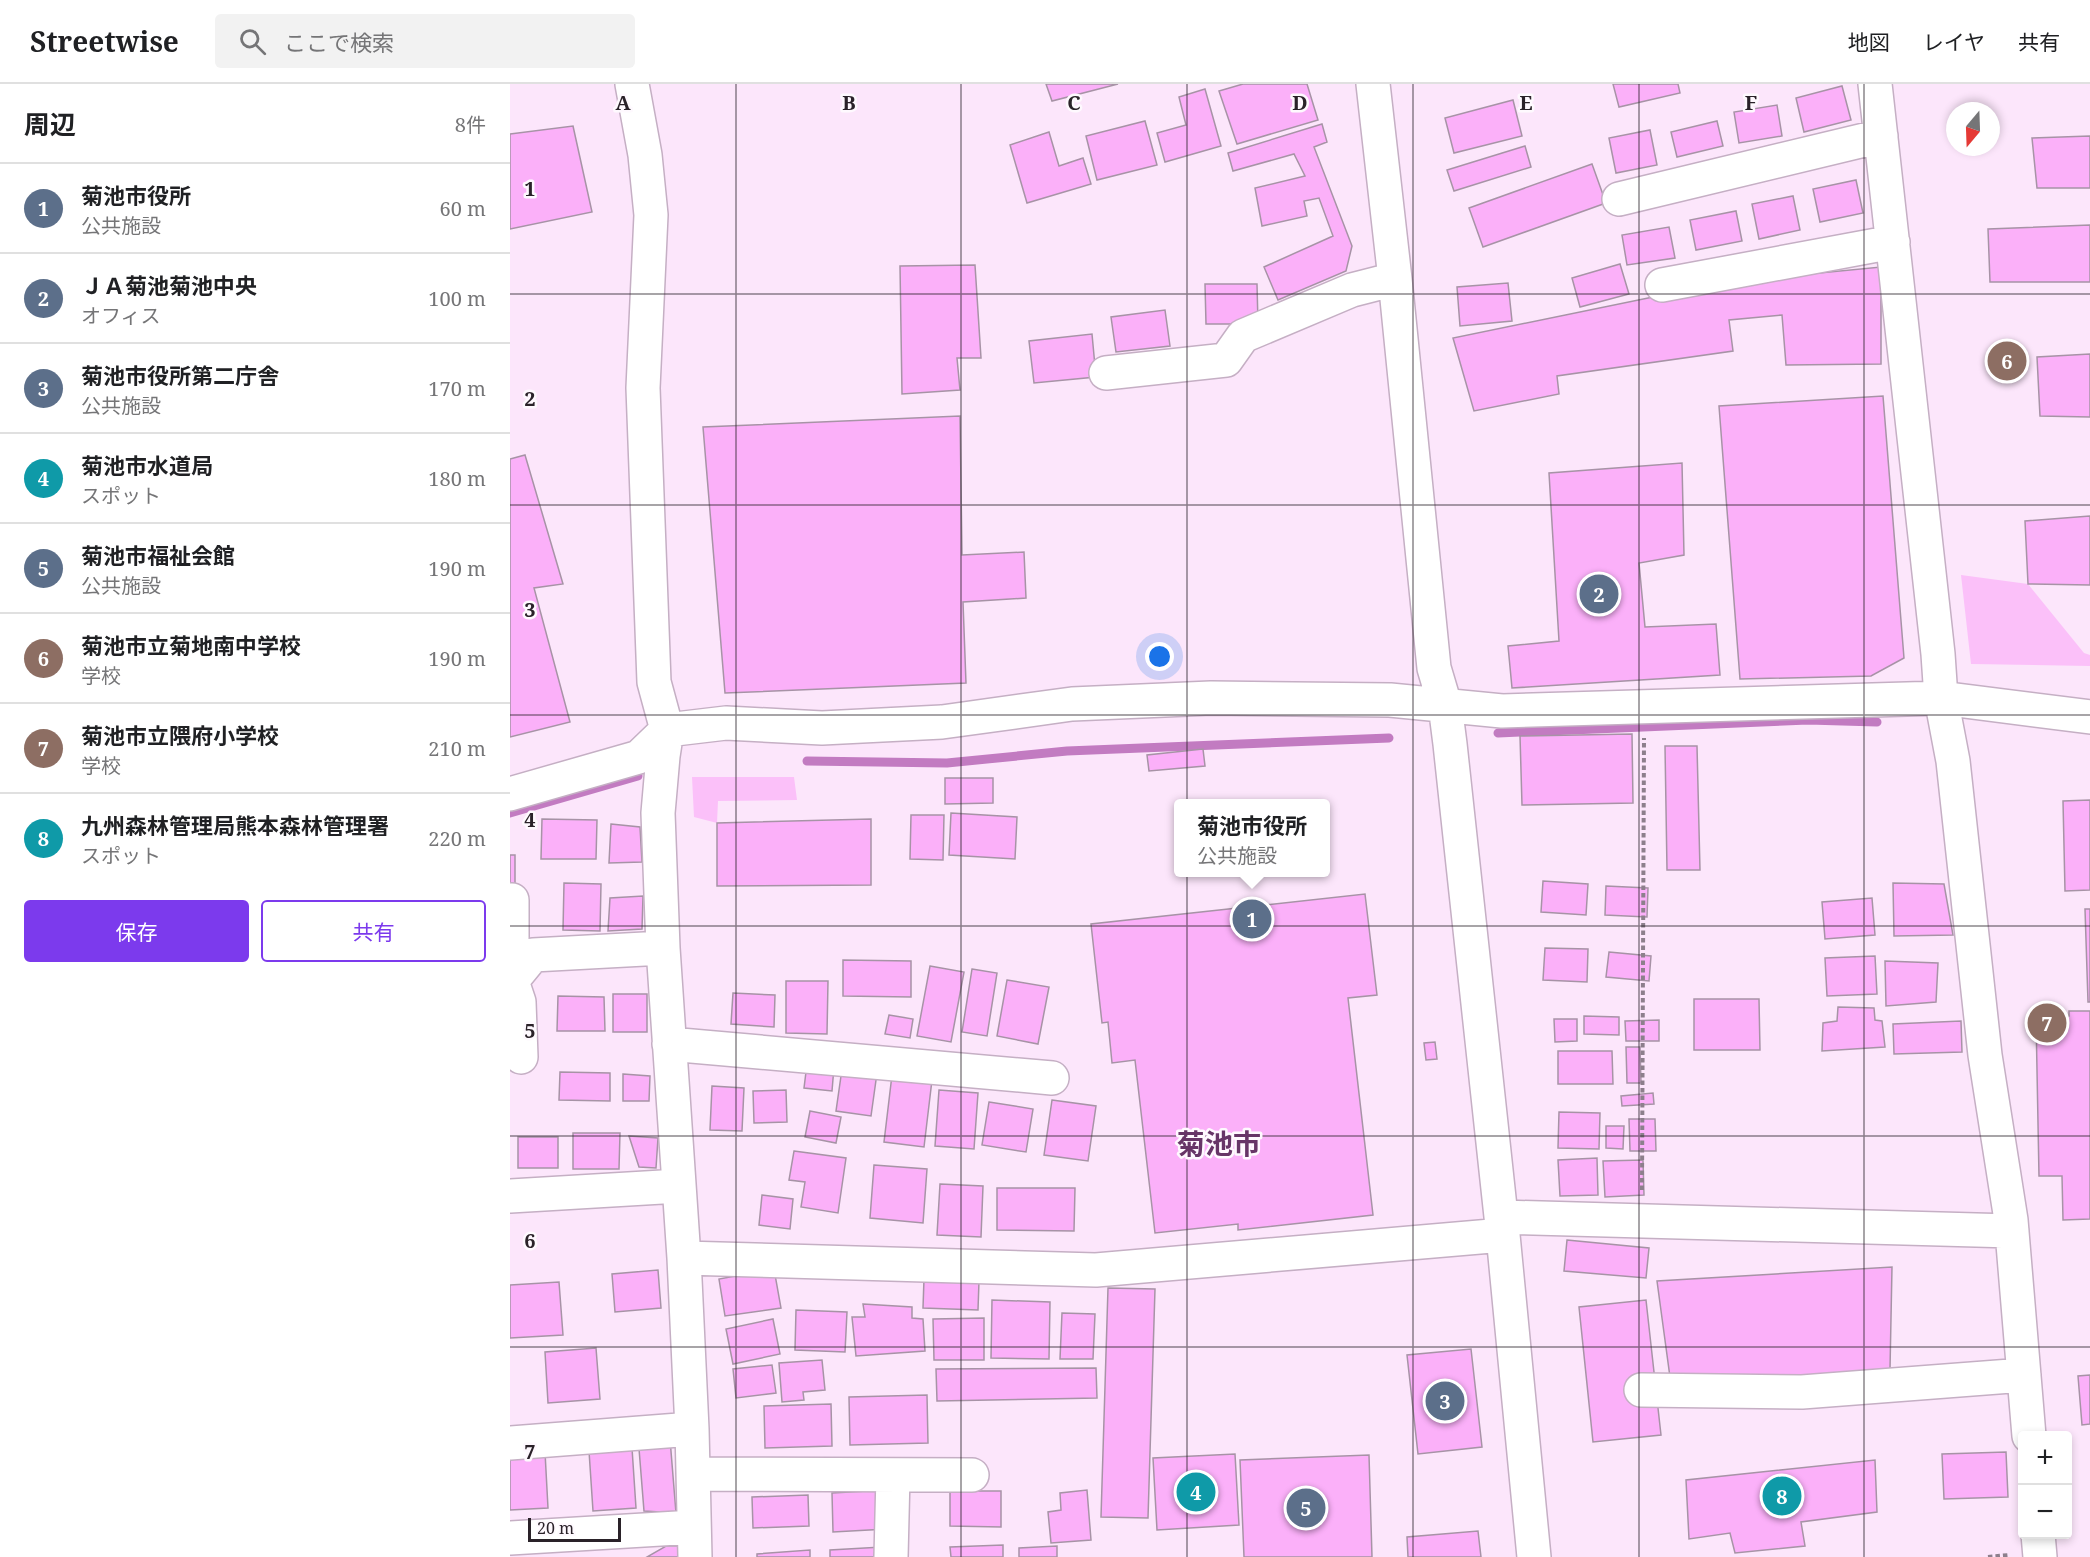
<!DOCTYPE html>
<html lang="ja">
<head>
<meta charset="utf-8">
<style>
	:root { --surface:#fff; --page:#f2f2f2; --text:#202124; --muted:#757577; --line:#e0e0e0; --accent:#7c3aed }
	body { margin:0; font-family:"Noto Serif","Noto Sans JP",serif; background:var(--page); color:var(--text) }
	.controls { position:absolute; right:18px; bottom:18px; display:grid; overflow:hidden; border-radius:6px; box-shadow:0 3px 9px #0003 }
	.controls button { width:54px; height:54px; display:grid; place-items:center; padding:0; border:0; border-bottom:2px solid var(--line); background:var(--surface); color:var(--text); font:30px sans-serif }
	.compass { position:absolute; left:1436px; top:18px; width:54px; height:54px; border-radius:50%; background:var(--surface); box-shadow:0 3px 9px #0003; rotate:199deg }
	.scale { position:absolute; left:18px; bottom:15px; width:93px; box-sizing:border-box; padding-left:6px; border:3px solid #2a2229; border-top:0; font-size:16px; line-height:21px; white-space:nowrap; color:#2a2229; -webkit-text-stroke:4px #fef9fe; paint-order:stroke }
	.you { position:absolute; left:650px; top:573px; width:21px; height:21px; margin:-15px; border:4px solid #fff; border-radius:50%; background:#1a73e8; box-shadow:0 0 0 9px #1a73e833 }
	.badge { display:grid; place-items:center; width:39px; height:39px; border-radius:50%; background:var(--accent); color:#fff; font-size:20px; font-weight:700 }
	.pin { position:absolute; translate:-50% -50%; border:3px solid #fff; box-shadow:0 2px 6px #0006 }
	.popup { position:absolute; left:664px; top:715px; width:156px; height:78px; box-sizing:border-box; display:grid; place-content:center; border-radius:6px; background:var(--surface); filter:drop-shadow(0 2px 4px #0005); font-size:20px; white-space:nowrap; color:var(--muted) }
	.popup b { font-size:22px; color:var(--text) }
	.popup::after { content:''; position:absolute; left:50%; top:100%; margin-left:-12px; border:12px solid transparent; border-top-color:var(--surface) }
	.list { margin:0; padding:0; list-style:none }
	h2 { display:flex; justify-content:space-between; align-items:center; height:78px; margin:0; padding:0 24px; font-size:26px }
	h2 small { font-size:20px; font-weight:400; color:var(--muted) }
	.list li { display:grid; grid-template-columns:39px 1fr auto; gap:18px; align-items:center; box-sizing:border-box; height:90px; padding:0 24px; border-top:2px solid var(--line) }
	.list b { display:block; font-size:22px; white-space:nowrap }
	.list p { margin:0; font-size:20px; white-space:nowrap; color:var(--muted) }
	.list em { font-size:20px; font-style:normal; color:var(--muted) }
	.actions { display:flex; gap:12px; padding:18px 24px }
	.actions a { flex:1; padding:14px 0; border:2px solid var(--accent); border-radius:6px; text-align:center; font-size:21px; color:var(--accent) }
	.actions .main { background:var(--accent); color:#fff }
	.icon { flex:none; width:33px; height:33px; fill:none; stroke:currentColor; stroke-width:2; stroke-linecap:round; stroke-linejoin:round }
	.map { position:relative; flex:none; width:1580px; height:1473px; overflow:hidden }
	header { display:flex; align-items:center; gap:36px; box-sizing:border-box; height:84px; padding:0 30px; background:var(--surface); border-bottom:2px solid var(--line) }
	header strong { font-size:28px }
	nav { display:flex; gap:33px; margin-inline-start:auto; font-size:21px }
	.search { width:420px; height:54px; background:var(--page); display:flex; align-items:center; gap:15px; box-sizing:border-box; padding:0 21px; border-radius:6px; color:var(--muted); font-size:22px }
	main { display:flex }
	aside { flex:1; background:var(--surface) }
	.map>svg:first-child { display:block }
	.green { fill:#fbc0f9 }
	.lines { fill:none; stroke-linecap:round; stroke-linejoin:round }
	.stream { stroke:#c27bc1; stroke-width:9 }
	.building { fill:#fbb0f9; stroke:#a793a6; stroke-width:1.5 }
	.minor-casing { stroke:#c5afc4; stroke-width:36 }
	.path { stroke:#8d7f8c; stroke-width:4; stroke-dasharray:4.5 3; stroke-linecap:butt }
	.minor { stroke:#fff; stroke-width:33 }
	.grid { fill:none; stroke:#2a2229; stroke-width:1.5; stroke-opacity:0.55 }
	.labels { text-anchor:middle; stroke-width:5; stroke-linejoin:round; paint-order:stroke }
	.town-label { font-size:28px; font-weight:bold; fill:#673567; stroke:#fef9fe }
	.grid-label { font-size:20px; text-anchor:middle; font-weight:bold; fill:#2a2229; stroke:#fef9fe; stroke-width:5; stroke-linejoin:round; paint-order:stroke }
</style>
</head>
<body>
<header>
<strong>Streetwise</strong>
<div class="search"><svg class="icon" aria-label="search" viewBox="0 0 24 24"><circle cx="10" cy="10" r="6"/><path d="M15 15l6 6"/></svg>ここで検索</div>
<nav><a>地図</a><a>レイヤ</a><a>共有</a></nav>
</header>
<main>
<aside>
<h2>周辺<small>8件</small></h2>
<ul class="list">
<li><span class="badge" style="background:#5c6f8a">1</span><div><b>菊池市役所</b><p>公共施設</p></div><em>60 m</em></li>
<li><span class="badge" style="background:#5c6f8a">2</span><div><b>ＪＡ菊池菊池中央</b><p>オフィス</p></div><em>100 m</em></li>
<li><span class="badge" style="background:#5c6f8a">3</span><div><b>菊池市役所第二庁舎</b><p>公共施設</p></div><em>170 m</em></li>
<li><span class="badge" style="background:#0f9aa8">4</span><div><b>菊池市水道局</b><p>スポット</p></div><em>180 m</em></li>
<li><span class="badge" style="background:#5c6f8a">5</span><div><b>菊池市福祉会館</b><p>公共施設</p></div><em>190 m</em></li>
<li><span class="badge" style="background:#8d6e63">6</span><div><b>菊池市立菊地南中学校</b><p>学校</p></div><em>190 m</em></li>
<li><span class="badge" style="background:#8d6e63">7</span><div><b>菊池市立隈府小学校</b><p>学校</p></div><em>210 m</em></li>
<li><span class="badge" style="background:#0f9aa8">8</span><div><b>九州森林管理局熊本森林管理署</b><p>スポット</p></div><em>220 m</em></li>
</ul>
<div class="actions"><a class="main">保存</a><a>共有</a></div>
</aside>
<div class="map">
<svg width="1580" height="1473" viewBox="0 0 1580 1473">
	<rect width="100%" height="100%" fill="#fce6fb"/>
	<path class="green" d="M1451,491L1518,500L1574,569L1580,571V582L1461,580Z
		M182,693H284L287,716L208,717L207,739L184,733Z"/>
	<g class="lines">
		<path class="stream" d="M988,649L1298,636L1367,638
			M297,677L437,679L557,667L879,654
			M0,729L128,692"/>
	</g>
	<path class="building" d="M536,0H608L542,17Z
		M733,0H797L808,36L727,60L709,7Z
		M1103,0H1168L1170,9L1109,23Z
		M1332,2L1341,36L1294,48L1286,14Z
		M695,5L711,62L655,78L647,49L676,41L669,13Z
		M1003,16L1012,52L944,69L935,34Z
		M1267,21L1272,52L1229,59L1224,28Z
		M635,37L647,81L587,96L576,52Z
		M1207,37L1213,62L1167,73L1161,48Z
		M812,40L817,58L804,63L842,162L836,187L768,216L754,183L823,152L809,114L794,117L797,132L752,142L745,104L795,92L784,70L723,87L718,69Z
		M63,42L82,128L0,145V50Z
		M1140,46L1147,81L1106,89L1099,54Z
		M539,48L549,82L573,74L581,100L517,119L500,61Z
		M1580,52V104H1527L1522,54Z
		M1015,62L1021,83L944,107L937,86Z
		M1082,80L1096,119L973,163L959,124Z
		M1346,96L1353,129L1310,138L1303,105Z
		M1283,112L1290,146L1249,155L1242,120Z
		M1226,127L1232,157L1186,166L1180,136Z
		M1580,141V198H1480L1478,145Z
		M1159,143L1165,174L1117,181L1112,151Z
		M1110,180L1119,210L1070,223L1062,194Z
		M465,181L471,274H447L450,306L392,310L390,182Z
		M1371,183V280L1276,281L1272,231L1219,236L1223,267L1047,292L1049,310L964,327L943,254L1216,198Z
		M998,199L1002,237L950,242L947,203Z
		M695,200H747L748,240H696Z
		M655,226L660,262L606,268L601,233Z
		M582,250L586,293L524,299L519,257Z
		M1580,270V333L1530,332L1527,273Z
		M1373,312L1394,574L1361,592L1230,595L1209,322Z
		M450,332L452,471L514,468L516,514L453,518L456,599L215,609L193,343Z
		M15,371L53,500L24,504L60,638L0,653V375Z
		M1172,379L1174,471L1129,479L1135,543L1206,540L1210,591L1002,604L998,562L1049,557L1039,389Z
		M1580,432V501L1518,500L1515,437Z
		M1122,650L1123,719L1012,721L1010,652Z
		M1155,662H1187L1190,786H1157Z
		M693,665L695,682L639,687L637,671Z
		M435,694H483V719L435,720Z
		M1580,716V806L1555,807L1553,717Z
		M441,729L507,733L505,775L439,771Z
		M401,731H434L433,776L400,775Z
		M32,735L87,736L86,775H31Z
		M361,735V801L207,802V739Z
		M101,740L130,743L132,778L99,779Z
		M0,771H5V803H0Z
		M1033,797L1078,800L1076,831L1031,828Z
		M54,799L91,800L90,847L53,846Z
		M1383,799L1434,800L1443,851L1384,852Z
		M1096,802L1138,804L1137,833L1095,831Z
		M855,810L867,911L838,914L863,1131L728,1146V1140L645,1149L625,976L602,979L598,938L592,939L581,840Z
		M133,812L132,845L98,847L100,814Z
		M1362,814L1365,851L1315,855L1312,818Z
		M1575,825H1580V918H1578Z
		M1035,864L1078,865L1077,898L1033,896Z
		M1099,868L1141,872L1139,897L1096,893Z
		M1365,872L1367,910L1317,912L1315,874Z
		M333,876L401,877V913L333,912Z
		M1375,877L1428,879L1426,918L1376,922Z
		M420,882L454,888L441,958L407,952Z
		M462,885L487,889L477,952L452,948Z
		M497,896L539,903L528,960L487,952Z
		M276,897H318L317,950L276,949Z
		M223,909L265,911L264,943L221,940Z
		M103,910H137V948H103Z
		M48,912L94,913L95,947H47Z
		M1184,915H1249L1250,966H1184Z
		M1328,923L1364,924L1365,936L1372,937L1375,963L1312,967L1313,939L1327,937Z
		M1559,927H1580V1135L1553,1136L1552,1092H1529L1526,933L1559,932Z
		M379,931L403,935L400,954L375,950Z
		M1074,932L1109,933V951L1074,950Z
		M1044,935H1067V957L1045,958Z
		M1149,936V957H1116L1115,937Z
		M1451,937L1452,968L1384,970L1383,940Z
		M925,958L927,975L916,976L914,959Z
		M1116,963H1130L1131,999H1117Z
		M1048,967H1102L1103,1000H1048Z
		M297,980L324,983L322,1007L294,1004Z
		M332,985L367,989L361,1032L326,1027Z
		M50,988L100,989V1017L49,1016Z
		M113,990L140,992L139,1017H113Z
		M382,991L422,996L414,1063L374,1058Z
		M202,1002L234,1004L232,1047L200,1046Z
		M276,1006L277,1038L244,1039L243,1007Z
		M429,1006L468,1009L464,1065L425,1062Z
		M1143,1009L1144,1020L1112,1022L1111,1012Z
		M542,1016L586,1022L578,1077L534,1071Z
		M479,1018L523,1025L516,1068L472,1061Z
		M300,1027L331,1033L326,1059L295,1053Z
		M1049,1028L1090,1029L1089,1065L1048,1064Z
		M1119,1035H1145L1146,1067H1120Z
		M1096,1042H1114L1113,1065L1096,1064Z
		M63,1049H110L109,1085H63Z
		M119,1052L148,1054L146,1084L129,1083Z
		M8,1053H48V1084H8Z
		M284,1067L336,1074L328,1129L291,1123L295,1098L279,1096Z
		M1087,1074L1088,1111L1050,1112L1048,1076Z
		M1133,1076L1134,1111L1095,1113L1093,1077Z
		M364,1081L417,1085L413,1139L360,1134Z
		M430,1100L473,1102L471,1153L427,1151Z
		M487,1104H565L564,1147L487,1146Z
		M252,1111L283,1115L280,1145L249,1141Z
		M1057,1156L1139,1164L1136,1194L1054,1187Z
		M1382,1183L1380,1285L1162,1308L1147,1197Z
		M264,1185L271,1224L215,1232L209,1195Z
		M148,1186L151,1224L105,1228L102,1190Z
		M414,1195L469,1197L468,1226L413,1224Z
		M49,1198L53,1251L0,1254V1201Z
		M598,1204L645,1205L638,1434L591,1433Z
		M482,1216L540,1218L539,1275L481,1274Z
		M1136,1216L1151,1351L1083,1358L1069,1223Z
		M353,1220L402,1223V1234L413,1235L415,1267L346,1272L342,1233H355Z
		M286,1226L337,1228L335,1268L285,1266Z
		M552,1229L585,1230L583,1275H550Z
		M474,1234V1276H424L423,1235Z
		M263,1235L270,1270L223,1280L216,1245Z
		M86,1264L90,1315L38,1319L35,1268Z
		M961,1265L972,1363L908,1370L897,1271Z
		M312,1276L315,1306L293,1308L294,1316L272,1318L269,1279Z
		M262,1281L266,1309L226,1314L223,1285Z
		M586,1284L587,1314L427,1317L426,1285Z
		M1580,1291V1340L1572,1341L1568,1292Z
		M417,1311L418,1359L340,1361L339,1313Z
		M321,1320L322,1362L255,1364L254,1322Z
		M128,1352L160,1355L166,1429L134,1427Z
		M122,1364L126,1424L83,1427L79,1367Z
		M35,1368L38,1424L0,1426V1371Z
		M1496,1368L1498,1413L1434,1415L1432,1370Z
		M725,1370L729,1441L647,1446L643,1374Z
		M859,1371L862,1473H734L730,1376Z
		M1365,1376L1367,1428L1291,1438L1295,1462L1225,1469L1220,1449L1179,1455L1176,1396Z
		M375,1406L377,1445L323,1448L322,1409Z
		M577,1406L581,1456L541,1459L538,1428L551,1426L550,1409Z
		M440,1407H491V1443L440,1442Z
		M298,1411L299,1442L243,1444L242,1413Z
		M968,1447L971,1473H898L897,1453Z
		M170,1454L169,1473H137Z
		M493,1461V1473H441L440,1463Z
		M547,1462V1473H509V1464Z
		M372,1463L373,1473H320V1466Z
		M300,1466V1473H247V1470Z"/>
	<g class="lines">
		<g class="minor-casing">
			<path id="minor" d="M122,0L135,71L141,131L133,304L144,598L157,646L153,672L148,729L153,864L174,1174L182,1345L185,1473
				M863,0L885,195L924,584L935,621L940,660L993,1151L1024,1473
				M1365,0L1428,570L1431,614L1443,677L1475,971L1501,1136L1519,1352
				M1109,115L1371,52
				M1152,201L1383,158
				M596,289L716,276L733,252L842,206L885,195
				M0,710L129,673L157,646L216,639L312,644L432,638L562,620L701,614L880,616L992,627L1431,614L1580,633
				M2,816V897L9,918L11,973
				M0,899L23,871L153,864
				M159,960L542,994
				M0,1112L169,1102
				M991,1133L1502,1147
				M174,1174L586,1186L993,1151
				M1131,1306L1292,1308L1514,1291
				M0,1359L182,1345
				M183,1390L462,1391
				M1528,1450L1530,1473
				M0,1454L184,1443
				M381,1473L383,1391"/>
		</g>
		<path class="path" d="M1132,1106L1134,654
			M1478,1473L1499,1471"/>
		<use href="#minor" class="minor"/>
	</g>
	<path class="grid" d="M226,0V1473M451,0V1473M677,0V1473M903,0V1473M1129,0V1473M1354,0V1473M0,210H1580M0,421H1580M0,631H1580M0,842H1580M0,1052H1580M0,1263H1580"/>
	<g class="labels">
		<g class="town-label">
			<text x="709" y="1070">菊池市</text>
		</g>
	</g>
	<g class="grid-label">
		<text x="113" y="26">A</text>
		<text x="339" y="26">B</text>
		<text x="564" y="26">C</text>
		<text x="790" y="26">D</text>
		<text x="1016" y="26">E</text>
		<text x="1241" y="26">F</text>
		<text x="20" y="112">1</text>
		<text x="20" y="322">2</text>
		<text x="20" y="533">3</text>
		<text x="20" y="743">4</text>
		<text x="20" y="954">5</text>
		<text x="20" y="1164">6</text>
		<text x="20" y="1375">7</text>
	</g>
</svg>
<div class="controls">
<button>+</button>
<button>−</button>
</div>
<svg class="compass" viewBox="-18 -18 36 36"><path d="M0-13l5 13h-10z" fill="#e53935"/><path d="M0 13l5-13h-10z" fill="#757577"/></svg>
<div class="scale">20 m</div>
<div class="you"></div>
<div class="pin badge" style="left:742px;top:835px;background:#5c6f8a">1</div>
<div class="popup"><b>菊池市役所</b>公共施設</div>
<div class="pin badge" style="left:1089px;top:510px;background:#5c6f8a">2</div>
<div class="pin badge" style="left:935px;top:1317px;background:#5c6f8a">3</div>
<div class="pin badge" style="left:686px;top:1408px;background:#0f9aa8">4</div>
<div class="pin badge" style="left:796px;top:1424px;background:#5c6f8a">5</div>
<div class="pin badge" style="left:1497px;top:277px;background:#8d6e63">6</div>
<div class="pin badge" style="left:1537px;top:939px;background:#8d6e63">7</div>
<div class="pin badge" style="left:1272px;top:1412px;background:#0f9aa8">8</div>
</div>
</main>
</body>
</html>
